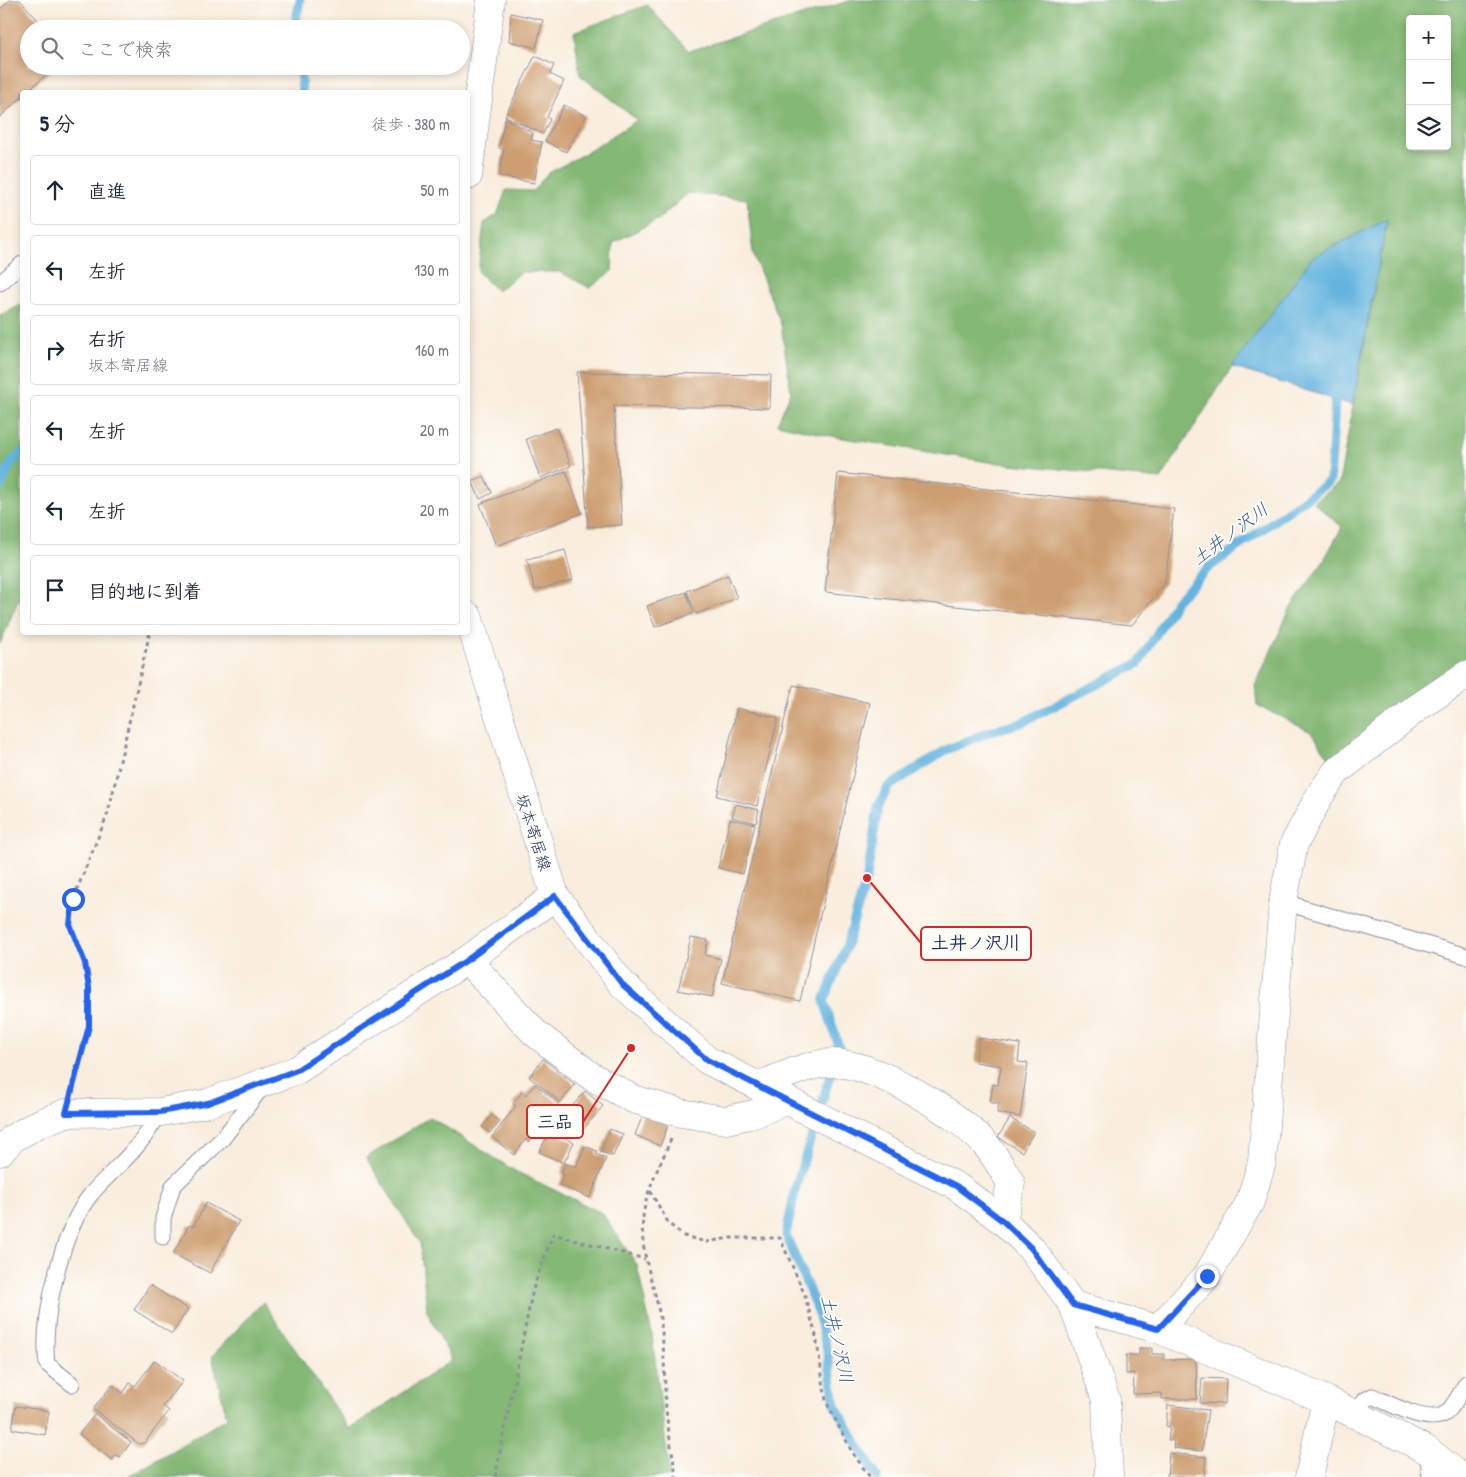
<!DOCTYPE html>
<html lang="ja">
<head>
<meta charset="utf-8">
<style>
	:root { --surface:#fff; --page:#f2f2f3; --text:#1f2937; --muted:#747a83; --line:#e0e1e3 }
	body { margin:0; font-family:"Patrick Hand","Klee One",sans-serif; background:var(--page); color:var(--text) }
	.controls { position:absolute; right:15px; top:15px; display:grid; overflow:hidden; border-radius:5px; box-shadow:0 2px 8px #0003 }
	.controls button { width:45px; height:45px; display:grid; place-items:center; padding:0; border:0; border-bottom:1px solid var(--line); background:var(--surface); color:var(--text); font:25px sans-serif }
	.stop { position:absolute; width:15px; height:15px; margin:-11px; border:4px solid #2563eb; border-radius:50%; background:#fff }
	.stop.end { background:#2563eb; border-color:#fff; box-shadow:0 1px 5px #0008 }
	.list { margin:0; padding:0; list-style:none }
	h2 { display:flex; justify-content:space-between; align-items:center; height:65px; margin:0; padding:0 20px; font-size:21px }
	h2 small { font-size:16px; font-weight:400; color:var(--muted) }
	.list li { display:grid; grid-template-columns:32px 1fr auto; gap:15px; align-items:center; box-sizing:border-box; height:70px; margin:0 10px 10px; padding:0 10px; border:1px solid var(--line); border-radius:5px }
	.list b { display:block; font-size:19px; white-space:nowrap }
	.list p { margin:0; font-size:16px; white-space:nowrap; color:var(--muted) }
	.list em { font-size:16px; font-style:normal; color:var(--muted) }
	.icon { flex:none; width:28px; height:28px; fill:none; stroke:currentColor; stroke-width:2; stroke-linecap:round; stroke-linejoin:round }
	.map { position:relative; flex:none; width:1466px; height:1477px; overflow:hidden }
	.search { position:absolute; background:var(--surface); box-shadow:0 2px 8px #0003; left:20px; top:20px; width:450px; height:55px; display:flex; align-items:center; gap:12px; box-sizing:border-box; padding:0 18px; border-radius:28px; color:var(--muted); font-size:19px }
	.panel { position:absolute; background:var(--surface); box-shadow:0 2px 8px #0003; left:20px; top:90px; width:450px; height:545px; border-radius:5px }
	.map>svg:first-child { display:block }
	.forest { fill:#84b874; stroke:#507469; fill-rule:evenodd }
	.water { fill:#64b4df; stroke:#40729e }
	.lines { fill:none; stroke-linecap:round; stroke-linejoin:round }
	.stream { stroke:#64b4df; stroke-width:9 }
	.building { fill:#cd9e71 }
	.lane-casing { stroke:#8a8e9e; stroke-width:17 }
	.street-casing { stroke:#8a8e9e; stroke-width:29 }
	.secondary-casing { stroke:#8a8e9e; stroke-width:29 }
	.path { stroke:#8a8e9e; stroke-width:3; stroke-dasharray:4 4; stroke-linecap:butt }
	.lane { stroke:#fff; stroke-width:15 }
	.street { stroke:#fff; stroke-width:28 }
	.secondary { stroke:#fff; stroke-width:28 }
	.route { stroke:#2563eb; stroke-width:6 }
	.labels { text-anchor:middle; stroke-width:4; stroke-linejoin:round; paint-order:stroke }
	.street-label { font-size:16px; fill:#1b2f5e; stroke:#fdfcf7 }
	.water-label { font-size:18px; font-style:italic; fill:#355e8b; stroke:#fdfcf7 }
	.leader { fill:none; stroke:#d62828; stroke-width:2 }
	.callout-dot { fill:#d62828; stroke:#fdfcf7; stroke-width:2 }
	.callout { fill:#fdfcf7; stroke:#d62828; stroke-width:2 }
	.callout-label { font-size:18px; text-anchor:middle; font-weight:bold; fill:#1b2f5e }
</style>
</head>
<body>
<div class="map">
<svg width="1466" height="1477" viewBox="0 0 1466 1477">
	<rect width="100%" height="100%" fill="#fdfcf7"/>
	<filter id="ink" filterUnits="userSpaceOnUse"><feTurbulence type="fractalNoise" baseFrequency=".02" numOctaves="2"/><feDisplacementMap in="SourceGraphic" scale="10" xChannelSelector="R" yChannelSelector="G"/><feConvolveMatrix kernelMatrix="1 2 1 2 8 2 1 2 1" color-interpolation-filters="sRGB"/></filter>
	<filter id="wash" filterUnits="userSpaceOnUse"><feTurbulence type="fractalNoise" baseFrequency=".0096" numOctaves="4" result="noise"/><feDisplacementMap in="SourceGraphic" scale="20" xChannelSelector="R" yChannelSelector="G"/><feGaussianBlur stdDeviation="1.12" result="paint"/><feColorMatrix in="noise" values="0 0 0 0 0 0 0 0 0 0 0 0 0 0 0 0 0 1.4 0 .05"/><feComposite in="paint" operator="in"/></filter>
	<g filter="url(#wash)">
		<rect width="100%" height="100%" fill="#f9eddd"/>
		<path class="forest" d="M852,0H1466V661L1331,760L1311,732L1257,705L1255,686L1290,609L1324,560L1342,527L1313,502L1339,483L1387,220L1312,258L1232,367L1161,479L989,462L831,436L777,424L791,392L781,324L753,254L747,199L688,193L659,219L613,243L612,271L590,288L560,272H522L497,291L478,272L484,223L497,215L506,190L533,191L547,174L591,150L637,120L580,75L574,32L647,5L689,51ZM1410,19H1447V146H1410Z
			M21,305L22,591L0,644V315Z
			M430,1117L515,1171L602,1213L637,1265L652,1335L670,1477H128L227,1418L212,1356L263,1302L349,1429L452,1360L427,1311L420,1243L366,1158Z"/>
		<path class="water" d="M1387,219L1352,405L1232,367L1312,258Z"/>
		<g class="lines">
			<path class="stream" d="M297,29L296,20L300,0
				M300,66L302,92
				M0,488L11,463L22,453
				M877,1477L835,1405L828,1355L818,1312L786,1235L796,1186L839,1047L824,1001L846,947L867,878L878,807L888,787L946,750L989,732L1021,723L1139,663L1176,601L1208,568L1330,481L1336,388"/>
		</g>
		<g id="blocks">
			<path class="building" d="M10,0H20L46,29H29V66H56L27,92H22V97L0,117V9Z
				M511,13L543,20L536,48L509,41Z
				M535,56L554,65L550,74L564,81L547,117L550,119L543,134L505,116Z
				M564,105L586,116L566,152L545,141Z
				M505,118L533,133L531,140L542,142L534,183L499,176L504,149L499,148Z
				M577,372L771,375L770,408L614,406L622,525L588,527Z
				M556,428L571,466L540,478L526,439Z
				M566,471L582,513L496,546L480,504Z
				M838,473L1174,509L1165,583L1132,625L825,592Z
				M484,476L492,493L480,499L472,481Z
				M565,550L573,580L535,590L527,560Z
				M728,575L737,598L696,614L687,591Z
				M686,592L694,613L655,627L647,606Z
				M793,685L870,703L800,1001L722,983Z
				M737,708L778,718L757,806L717,796Z
				M736,804L759,810L756,823L732,817Z
				M730,819L755,824L743,874L718,868Z
				M691,937L708,940L705,955L721,959L712,997L678,990Z
				M979,1038L1020,1044L1018,1062L1028,1063L1020,1117L997,1113L999,1103H990L993,1084L998,1085L1001,1066L975,1062Z
				M543,1059L575,1084L561,1102L529,1077Z
				M535,1084L559,1103L529,1142L526,1139L514,1155L492,1137L516,1106L513,1104L522,1092L526,1095Z
				M585,1091L603,1106L577,1137L559,1122Z
				M644,1112L669,1123L660,1146L635,1135Z
				M492,1115L500,1122L490,1133L482,1127Z
				M1010,1118L1034,1132L1022,1152L998,1137Z
				M610,1129L623,1134L613,1156L601,1152Z
				M550,1131L574,1142L564,1163L539,1152Z
				M585,1146L597,1151L596,1154L606,1158L590,1198L559,1185L564,1175L561,1174L565,1163L576,1167Z
				M206,1203L239,1221L210,1273L173,1254L189,1225L193,1227Z
				M150,1285L188,1309L172,1334L134,1310Z
				M1139,1348H1152V1354H1164V1360L1196,1359L1197,1399H1162V1393L1133,1394L1134,1373L1126,1374V1355H1139Z
				M155,1360L183,1381L163,1406L169,1411L144,1443L139,1444L93,1409L112,1385L123,1393L130,1383L135,1386Z
				M1202,1378L1226,1379L1225,1404L1200,1403Z
				M1168,1405L1208,1410L1202,1451L1173,1448L1174,1441L1168,1440L1170,1427L1166,1426Z
				M16,1406L49,1411L45,1435L12,1429Z
				M95,1414L131,1442L120,1457L116,1455L112,1460L79,1434Z
				M1169,1453L1206,1457L1204,1477H1167Z"/>
		</g>
	</g>
	<g filter="url(#ink)">
		<use href="#blocks" fill-opacity="0" stroke="#8a8e9e" stroke-width="1"/>
		<g class="lines">
			<g class="lane-casing">
				<path id="lane" d="M0,283L22,264
					M1283,902L1466,956
					M163,1237V1218L173,1186L223,1138L263,1086
					M72,1384L47,1364C41,1318 62,1229 92,1193C106,1177 123,1163 137,1146C146,1136 153,1123 161,1112
					M1356,1413L1365,1400L1372,1396C1389,1403 1429,1426 1446,1413C1455,1405 1460,1393 1466,1383
					M1427,1450L1430,1477"/>
			</g>
			<g class="street-casing">
				<path id="street" d="M467,960L535,1033L591,1076L633,1099L681,1113L726,1120L754,1114L787,1100
					M757,1086C780,1078 806,1064 830,1063C872,1061 958,1113 986,1145C995,1156 1003,1170 1011,1183L1003,1221
					M0,1152L13,1138L40,1123L66,1113L161,1112L208,1103L297,1070L467,960L555,896
					M1073,1305L1158,1329L1326,1400L1427,1450L1461,1477
					M1158,1329L1207,1276L1250,1202L1262,1162L1283,902L1294,844L1320,795L1336,772L1417,708L1466,675
					M1309,1477L1326,1400"/>
			</g>
			<g class="secondary-casing">
				<path id="secondary" d="M468,176L491,0
					M468,616L555,896L622,984L707,1060L956,1186L1003,1221L1031,1248L1073,1305L1106,1400L1109,1477"/>
			</g>
			<path class="path" d="M72,1084L89,1026V987L85,963L70,925L73,899L108,813L150,632
				M671,1139C661,1164 645,1191 643,1218C639,1253 655,1284 660,1318C665,1348 664,1379 666,1409C668,1432 673,1455 676,1477
				M650,1191L669,1224L684,1236L706,1242L730,1238H780L804,1293L816,1336L826,1401L852,1452L870,1477
				M495,1477L533,1289L553,1234L645,1259"/>
			<use href="#lane" class="lane"/>
			<use href="#street" class="street"/>
			<use href="#secondary" class="secondary"/>
		</g>
	</g>
	<g class="lines" filter="url(#ink)">
		<path class="route" d="M73,899L70,925L85,963L89,988V1026L66,1113L160,1112L208,1103L297,1070L467,960L555,896L622,984L707,1060L956,1186L1003,1221L1031,1248L1073,1305L1158,1329L1207,1276"/>
	</g>
	<g class="labels">
		<g class="street-label">
			<text transform="translate(534 832) rotate(72)" y="6">坂本寄居線</text>
		</g>
		<g class="water-label">
			<text transform="translate(1230 534) rotate(-37)" y="6">土井ノ沢川</text>
			<text transform="translate(837 1339) rotate(77)" y="6">土井ノ沢川</text>
		</g>
	</g>
	<path class="leader" d="M867 878L921 943M631 1048L583 1122"/>
	<g class="callout-dot">
		<circle cx="867" cy="878" r="5"/>
		<circle cx="631" cy="1048" r="5"/>
	</g>
	<g class="callout">
		<rect x="921" y="927" width="110" height="33" rx="5"/>
		<rect x="527" y="1105" width="56" height="33" rx="5"/>
	</g>
	<g class="callout-label">
		<text x="976" y="949">土井ノ沢川</text>
		<text x="555" y="1128">三品</text>
	</g>
</svg>
<div class="controls">
<button>+</button>
<button>−</button>
<button><svg class="icon" aria-label="layers" viewBox="0 0 24 24"><path d="M12 4l9 5-9 5-9-5zM3 14l9 5 9-5"/></svg></button>
</div>
<div class="stop" style="left:73px;top:899px"></div>
<div class="stop end" style="left:1207px;top:1276px"></div>
<div class="search"><svg class="icon" aria-label="search" viewBox="0 0 24 24"><circle cx="10" cy="10" r="6"/><path d="M15 15l6 6"/></svg>ここで検索</div>
<section class="panel">
<h2>5 分<small>徒歩 · 380 m</small></h2>
<ul class="list">
<li><svg class="icon" aria-label="ahead" viewBox="0 0 24 24"><path d="M12 20V5M6 11l6-6 6 6"/></svg><div><b>直進</b></div><em>50 m</em></li>
<li><svg class="icon" aria-label="left" viewBox="0 0 24 24"><path d="M17 20v-9H6M10 6l-5 5 5 5"/></svg><div><b>左折</b></div><em>130 m</em></li>
<li><svg class="icon" aria-label="right" viewBox="0 0 24 24"><path d="M7 20v-9h11M14 6l5 5-5 5"/></svg><div><b>右折</b><p>坂本寄居線</p></div><em>160 m</em></li>
<li><svg class="icon" aria-label="left" viewBox="0 0 24 24"><path d="M17 20v-9H6M10 6l-5 5 5 5"/></svg><div><b>左折</b></div><em>20 m</em></li>
<li><svg class="icon" aria-label="left" viewBox="0 0 24 24"><path d="M17 20v-9H6M10 6l-5 5 5 5"/></svg><div><b>左折</b></div><em>20 m</em></li>
<li><svg class="icon" aria-label="arrive" viewBox="0 0 24 24"><path d="M6 21V4h12l-3 4 3 4H6"/></svg><div><b>目的地に到着</b></div></li>
</ul>
</section>
</div>
</body>
</html>
